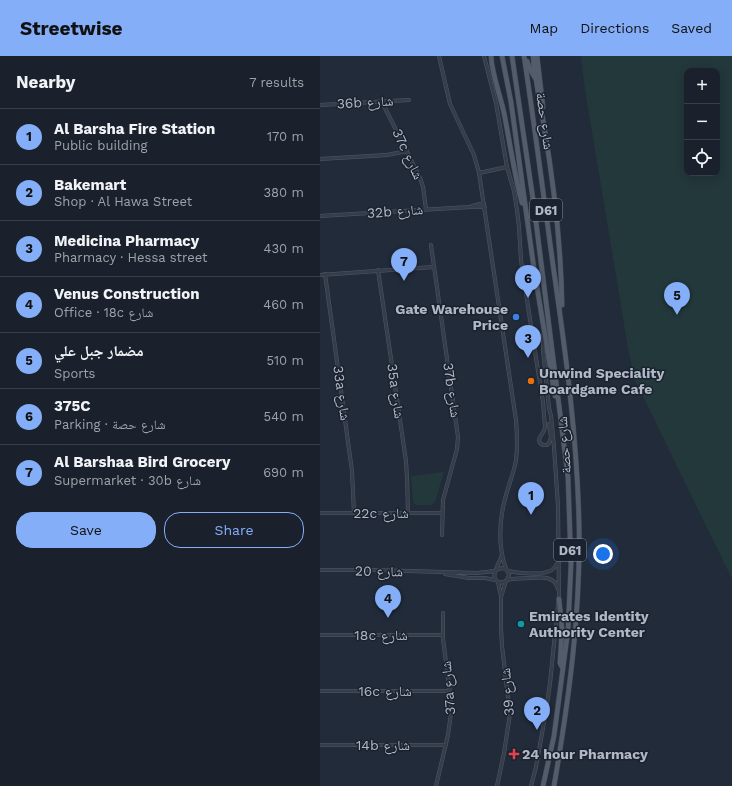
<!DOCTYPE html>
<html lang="en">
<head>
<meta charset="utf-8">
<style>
	:root { --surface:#1a202c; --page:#232834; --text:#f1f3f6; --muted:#9fa3a9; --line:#383e48; --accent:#84aef8 }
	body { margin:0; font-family:"Work Sans","Noto Naskh Arabic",sans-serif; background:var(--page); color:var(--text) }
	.controls { position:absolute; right:12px; top:12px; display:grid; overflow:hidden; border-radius:8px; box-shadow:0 2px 10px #0003 }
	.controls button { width:36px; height:36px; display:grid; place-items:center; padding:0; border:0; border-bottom:1px solid var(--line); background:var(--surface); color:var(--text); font:20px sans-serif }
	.you { position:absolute; left:283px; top:498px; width:14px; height:14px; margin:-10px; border:3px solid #fff; border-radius:50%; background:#1a73e8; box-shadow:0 0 0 6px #1a73e833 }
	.badge { display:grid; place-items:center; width:26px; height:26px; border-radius:50%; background:var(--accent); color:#111; font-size:13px; font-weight:700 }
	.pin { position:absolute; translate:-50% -33px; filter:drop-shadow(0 1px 2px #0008) }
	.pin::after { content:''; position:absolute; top:21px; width:14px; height:12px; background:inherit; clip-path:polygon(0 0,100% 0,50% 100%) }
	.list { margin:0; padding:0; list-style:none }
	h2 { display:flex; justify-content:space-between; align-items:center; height:52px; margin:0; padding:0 16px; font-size:17px }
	h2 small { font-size:13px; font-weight:400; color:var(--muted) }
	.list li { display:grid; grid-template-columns:26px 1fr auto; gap:12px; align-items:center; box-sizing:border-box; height:56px; padding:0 16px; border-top:1px solid var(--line) }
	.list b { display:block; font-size:15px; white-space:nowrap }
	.list p { margin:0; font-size:13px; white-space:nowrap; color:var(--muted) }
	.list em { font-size:13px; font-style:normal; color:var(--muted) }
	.actions { display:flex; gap:8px; padding:12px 16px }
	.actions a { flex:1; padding:9px 0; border:1px solid var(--accent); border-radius:16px; text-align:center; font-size:14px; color:var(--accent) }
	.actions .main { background:var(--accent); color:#111 }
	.icon { flex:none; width:22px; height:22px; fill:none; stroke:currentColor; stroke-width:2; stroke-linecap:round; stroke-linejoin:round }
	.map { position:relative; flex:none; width:412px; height:730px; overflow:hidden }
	header { display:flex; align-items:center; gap:24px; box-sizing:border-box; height:56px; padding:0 20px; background:var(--accent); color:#111 }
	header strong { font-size:19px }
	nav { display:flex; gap:22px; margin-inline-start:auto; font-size:14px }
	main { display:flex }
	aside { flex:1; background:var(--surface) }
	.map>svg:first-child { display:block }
	.green { fill:#23383b; fill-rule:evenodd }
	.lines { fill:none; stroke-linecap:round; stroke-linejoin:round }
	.minor-casing { stroke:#505865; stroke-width:4 }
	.primary-casing { stroke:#3e4653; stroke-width:5.5 }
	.minor { stroke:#353d4a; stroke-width:3 }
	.primary { stroke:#535c6a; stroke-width:4.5 }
	.shop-dot { fill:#3f7fe0; stroke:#1b222f; stroke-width:1.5 }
	.food-dot { fill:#e8710a; stroke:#1b222f; stroke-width:1.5 }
	.culture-dot { fill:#0f9aa8; stroke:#1b222f; stroke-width:1.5 }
	.health-dot { fill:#e0444e; stroke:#1b222f; stroke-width:1.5 }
	.labels { text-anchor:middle; stroke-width:3; stroke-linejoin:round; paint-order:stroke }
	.shield { fill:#1b222f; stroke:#838b99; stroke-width:1 }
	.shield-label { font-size:13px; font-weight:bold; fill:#b0b8c6 }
	.street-label { font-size:14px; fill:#b0b8c6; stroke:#1b222f }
	.poi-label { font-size:14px; font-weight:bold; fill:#b0b8c6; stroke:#1b222f; text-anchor:start }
</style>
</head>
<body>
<header>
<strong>Streetwise</strong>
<nav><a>Map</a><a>Directions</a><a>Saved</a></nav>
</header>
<main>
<aside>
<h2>Nearby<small>7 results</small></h2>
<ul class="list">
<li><span class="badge">1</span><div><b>Al Barsha Fire Station</b><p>Public building</p></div><em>170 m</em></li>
<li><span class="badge">2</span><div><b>Bakemart</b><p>Shop · Al Hawa Street</p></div><em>380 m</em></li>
<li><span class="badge">3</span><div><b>Medicina Pharmacy</b><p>Pharmacy · Hessa street</p></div><em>430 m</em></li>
<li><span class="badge">4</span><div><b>Venus Construction</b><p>Office · 18c شارع</p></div><em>460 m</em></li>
<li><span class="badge">5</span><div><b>مضمار جبل علي</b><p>Sports</p></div><em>510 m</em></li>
<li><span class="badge">6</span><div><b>375C</b><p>Parking · شارع حصة</p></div><em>540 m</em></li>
<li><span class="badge">7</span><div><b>Al Barshaa Bird Grocery</b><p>Supermarket · 30b شارع</p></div><em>690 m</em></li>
</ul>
<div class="actions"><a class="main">Save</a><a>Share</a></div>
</aside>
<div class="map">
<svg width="412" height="730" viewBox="0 0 412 730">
	<rect width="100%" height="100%" fill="#222b3a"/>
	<path class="green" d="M261,0H412V523L315,324L308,293L297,225L265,34ZM367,15H397V117H367Z
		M124,416L115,446L111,449H96L93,446L91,420Z"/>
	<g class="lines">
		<g class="minor-casing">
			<path id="minor" d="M119,0L130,48L154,99L159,117L196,364C197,377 198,390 196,404C194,417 188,430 185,443C179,465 178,491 186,513
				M164,0L176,47L187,111L194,135L197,154L199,171L201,204L213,283L223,346L225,371L224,375L220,381L219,384L220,387L223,389H227L229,387L231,382L229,368
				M62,46L100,122L103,131L106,153
				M0,49L89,44
				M0,103L67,99L87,95
				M159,117L187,111
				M152,150L164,147
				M0,160L150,151H165
				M111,189L138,381L137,393L123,444L122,479
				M58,214L86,405L87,422L88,457
				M5,218L32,415L34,457
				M0,219L113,211
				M0,457H122
				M0,514H54L157,517L175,515
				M176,514L182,512L187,514L189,519L187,524C184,526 181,528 177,525C170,521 179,508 181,501
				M188,515C196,517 219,519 227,516C233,515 236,510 239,505
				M125,518L149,522H165L175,524
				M187,524C195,522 203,522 212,522C222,521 235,520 238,533
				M178,526L181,540
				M0,579H123
				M0,635H130
				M0,689H126
				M116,730L128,679L131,657V644L123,583V557
				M177,730L184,697L190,658L182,590L181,572V541L186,525
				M211,730L216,711L226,655L230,627L239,539L238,450L234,391L231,360L229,352L223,294V279"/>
		</g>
		<g class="primary-casing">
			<path id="primary" d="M171,0C172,19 180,38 184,57C190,87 194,117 202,147
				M182,0L191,46L214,213L235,340
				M192,0L214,150L248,421L251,508L248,574L234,680L223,730
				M204,0C215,72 224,144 234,216C246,299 257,382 259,466C261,555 249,643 234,730
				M213,0C215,23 220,46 224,70C234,129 241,189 242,249
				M217,0L223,51
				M207,5L211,15L215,22
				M239,543L242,573L240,607L243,613"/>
		</g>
		<use href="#minor" class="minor"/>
		<use href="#primary" class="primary"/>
	</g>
	<circle class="shop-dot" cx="196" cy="261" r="4"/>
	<circle class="food-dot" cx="211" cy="325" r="4"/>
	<circle class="culture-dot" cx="201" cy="568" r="4"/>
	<path class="health-dot" d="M192 692h4v4h4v4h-4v4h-4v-4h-4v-4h4z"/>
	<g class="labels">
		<g class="shield">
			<rect x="210" y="143" width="32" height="22" rx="3"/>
			<rect x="234" y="483" width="32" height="22" rx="3"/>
		</g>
		<g class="shield-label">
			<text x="226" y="159">D61</text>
			<text x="250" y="499">D61</text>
		</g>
		<g class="street-label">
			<text transform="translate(45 46) rotate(-3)" y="5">36b شارع</text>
			<text transform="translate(225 65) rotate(82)" y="5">شارع حصة</text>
			<text transform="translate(88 98) rotate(65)" y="5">37c شارع</text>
			<text transform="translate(75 155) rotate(-4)" y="5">32b شارع</text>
			<text transform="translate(132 334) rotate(82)" y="5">37b شارع</text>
			<text transform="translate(76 335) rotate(82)" y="5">35a شارع</text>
			<text transform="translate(22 337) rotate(82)" y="5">33a شارع</text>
			<text transform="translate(244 389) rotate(-94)" y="5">شارع حصة</text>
			<text x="61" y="462">22c شارع</text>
			<text transform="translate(59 515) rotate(1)" y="5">شارع 20</text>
			<text x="61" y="584">18c شارع</text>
			<text transform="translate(128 632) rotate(-95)" y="5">37a شارع</text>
			<text x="65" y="640">16c شارع</text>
			<text transform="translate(187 636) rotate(-95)" y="5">شارع 39</text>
			<text x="63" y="694">14b شارع</text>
		</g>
		<g class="poi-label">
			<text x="188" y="258" text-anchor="end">Gate Warehouse<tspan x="188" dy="16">Price</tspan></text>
			<text x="219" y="322">Unwind Speciality<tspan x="219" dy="16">Boardgame Cafe</tspan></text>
			<text x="209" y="565">Emirates Identity<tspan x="209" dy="16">Authority Center</tspan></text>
			<text x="202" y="703">24 hour Pharmacy</text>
		</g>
	</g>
</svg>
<div class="controls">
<button>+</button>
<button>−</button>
<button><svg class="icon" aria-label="locate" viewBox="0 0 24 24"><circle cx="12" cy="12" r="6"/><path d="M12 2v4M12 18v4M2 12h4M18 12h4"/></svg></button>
</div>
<div class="you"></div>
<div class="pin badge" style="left:211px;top:459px">1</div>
<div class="pin badge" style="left:217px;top:674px">2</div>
<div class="pin badge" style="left:208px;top:302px">3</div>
<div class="pin badge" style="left:68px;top:562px">4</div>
<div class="pin badge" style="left:357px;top:259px">5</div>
<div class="pin badge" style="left:208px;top:242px">6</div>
<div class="pin badge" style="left:84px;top:225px">7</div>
</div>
</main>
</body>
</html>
